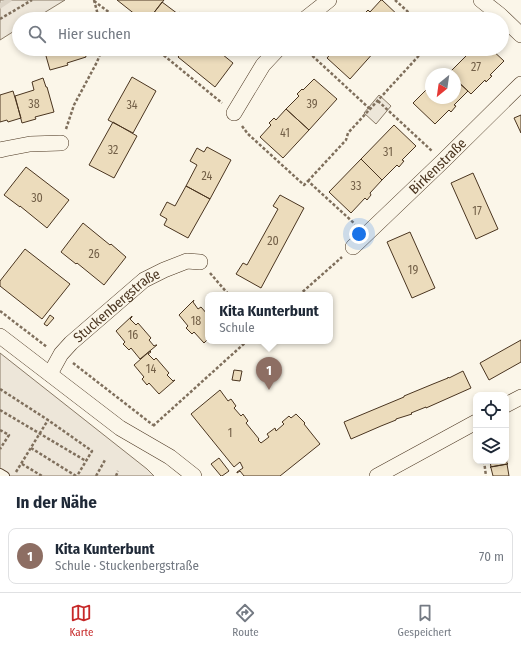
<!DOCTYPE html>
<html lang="de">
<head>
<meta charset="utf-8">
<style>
	:root { --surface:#fff; --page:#f6f6f7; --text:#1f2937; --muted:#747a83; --line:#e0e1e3; --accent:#c62828 }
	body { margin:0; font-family:"Fira Sans Condensed",sans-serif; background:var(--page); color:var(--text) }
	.controls { position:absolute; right:12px; bottom:12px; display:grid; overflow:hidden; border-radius:8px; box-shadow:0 2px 6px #0003 }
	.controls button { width:36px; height:36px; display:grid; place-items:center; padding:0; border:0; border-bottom:1px solid var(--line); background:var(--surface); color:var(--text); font:20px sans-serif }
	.compass { position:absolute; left:425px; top:68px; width:36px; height:36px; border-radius:50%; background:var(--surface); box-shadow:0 2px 6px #0003; rotate:209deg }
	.you { position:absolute; left:359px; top:234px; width:14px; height:14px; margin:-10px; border:3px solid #fff; border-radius:50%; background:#1a73e8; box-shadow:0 0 0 6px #1a73e833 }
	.badge { display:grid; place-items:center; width:26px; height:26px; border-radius:50%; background:var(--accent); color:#fff; font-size:13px; font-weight:700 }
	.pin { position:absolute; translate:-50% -33px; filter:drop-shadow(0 1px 2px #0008) }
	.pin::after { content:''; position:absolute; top:21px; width:14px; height:12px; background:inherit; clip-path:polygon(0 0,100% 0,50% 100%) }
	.popup { position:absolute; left:205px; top:292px; width:128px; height:52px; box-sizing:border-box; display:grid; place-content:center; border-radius:8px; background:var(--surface); filter:drop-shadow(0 1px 3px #0005); font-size:13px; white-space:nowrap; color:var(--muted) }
	.popup b { font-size:15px; color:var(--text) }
	.popup::after { content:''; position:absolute; left:50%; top:100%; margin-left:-8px; border:8px solid transparent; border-top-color:var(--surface) }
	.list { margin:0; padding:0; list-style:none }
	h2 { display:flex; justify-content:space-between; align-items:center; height:52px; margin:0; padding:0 16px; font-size:17px }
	h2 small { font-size:13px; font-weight:400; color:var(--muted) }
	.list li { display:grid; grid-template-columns:26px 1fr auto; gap:12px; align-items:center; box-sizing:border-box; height:56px; margin:0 8px 8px; padding:0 8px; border:1px solid var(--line); border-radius:8px }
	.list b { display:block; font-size:15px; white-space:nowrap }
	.list p { margin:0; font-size:13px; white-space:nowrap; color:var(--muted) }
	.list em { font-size:13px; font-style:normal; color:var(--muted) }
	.icon { flex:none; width:22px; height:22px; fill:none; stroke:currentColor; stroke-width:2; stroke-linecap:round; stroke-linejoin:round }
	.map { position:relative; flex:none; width:521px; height:476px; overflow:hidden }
	.search { position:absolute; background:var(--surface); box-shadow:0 2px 6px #0003; left:12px; right:12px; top:12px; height:44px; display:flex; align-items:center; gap:10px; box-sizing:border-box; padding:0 14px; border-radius:22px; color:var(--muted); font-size:15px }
	.sheet { height:116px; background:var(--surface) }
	nav { display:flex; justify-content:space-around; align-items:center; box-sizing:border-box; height:56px; border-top:1px solid var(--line); background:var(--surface); font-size:11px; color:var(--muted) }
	nav a { display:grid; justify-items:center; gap:2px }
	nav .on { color:var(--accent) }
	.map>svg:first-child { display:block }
	.green { fill:#ede6d9; stroke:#887966 }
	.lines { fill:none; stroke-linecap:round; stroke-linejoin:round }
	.stream { stroke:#dcd4c6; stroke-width:5 }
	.building { fill:#ecdcbc; stroke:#4a3520 }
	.service-casing { stroke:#4a3520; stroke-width:10 }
	.minor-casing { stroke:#4a3520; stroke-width:16 }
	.path { stroke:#7f6f5c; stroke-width:2.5; stroke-dasharray:3 2; stroke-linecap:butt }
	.service { stroke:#fbf6e9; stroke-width:8 }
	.minor { stroke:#fbf6e9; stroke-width:15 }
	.labels { text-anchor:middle; stroke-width:3; stroke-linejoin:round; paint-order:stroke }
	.number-label { font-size:12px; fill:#725f47 }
	.street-label { font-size:14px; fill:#4a3520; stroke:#fbf6e9 }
</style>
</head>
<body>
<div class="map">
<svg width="521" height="476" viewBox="0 0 521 476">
	<rect width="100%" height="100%" fill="#fbf6e9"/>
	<path class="green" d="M0,0H65L34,19H19V28L0,40Z
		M379,95L391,106L376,124L364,113Z
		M0,353L147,469L154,476H0Z"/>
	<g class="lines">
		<path class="stream" d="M0,6L9,0"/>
	</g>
	<path class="building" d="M117,0H164L149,19H141Z
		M381,0H382L402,19H363L365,17L363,15L368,10L370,12Z
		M162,2L178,14L179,12L185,17L184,19H149Z
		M44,49H84L86,57L67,63L68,65L50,70Z
		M185,49H218L217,50L233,63L215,87L178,57Z
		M335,49H373L375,51L350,79L327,58Z
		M473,49H491L504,61L490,75L492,76L486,82L485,80L471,94L455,79V74L449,73Z
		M132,77L156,91L133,133L108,120Z
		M43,78L46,87H47L54,112L35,117L36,119L22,123L15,96L34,90L32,82Z
		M314,79L337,99L309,130L286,109L299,96L297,94L302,89L303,90Z
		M455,79L468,91L454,105L456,106L451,112L449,110L435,124L413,103L431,85V98H455Z
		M13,91L21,118L8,122L7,120L0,122V95Z
		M286,109L309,130L283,158L260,137L271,125L269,123L274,118L276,120Z
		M521,115V133L514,118Z
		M113,122L137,136L114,178L89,165Z
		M394,125L416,146L402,160L404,161L399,167L397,165L382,180L361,159Z
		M207,147L231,160L210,199L186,186L197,165L190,161L197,148L204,152Z
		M361,159L382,180L370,193L371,195L367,200L365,198L351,213L329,192Z
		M26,167L69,200L47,228L20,206V207L4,195Z
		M473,173L498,229L476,239L451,183Z
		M186,186L210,199L188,238L164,225L167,219L160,215L167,202L175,206Z
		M280,195L304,208L261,288L236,274L243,263L247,265L278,209L273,206Z
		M83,223L110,245L111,244L126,257L104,285L77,263L76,264L61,252Z
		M410,232L435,288L412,298L387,242Z
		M25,249L70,284L42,319L0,286V281Z
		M194,300L193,302L198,309L201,307L208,315V339L204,343L194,332L192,334L186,328L188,326L179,315Z
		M50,315L54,318L47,326L44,324Z
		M132,316V317L130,319L136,325L138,323L151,338L149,340L154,346L156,345H157L140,359L131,348L129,350L123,344L125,342L116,331Z
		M521,340V362L489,380L480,363Z
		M150,351L151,352L148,354L154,360L156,358L169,373L167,375L173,381L175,380L159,394L149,383L147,385L142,379L144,377L134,365Z
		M234,370L242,371L240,381L232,380Z
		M463,371L471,388L426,408V407L411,413L412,414L396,419V420L381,426L351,439L344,422L404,397V396L433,384L448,378V377L449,378Z
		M220,390L228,401L231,399L236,406L234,408L241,416L243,414L248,421L246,423L259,439L258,440L261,443L269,437L267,434L275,428L276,431L284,424L282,422L289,416L291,418L296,414L305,423L304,424L320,444L280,476H244L240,471L237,473V472L243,468L240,462L234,467L191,414Z
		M506,456L507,463L508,464L491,467L490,461H506Z
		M219,458L229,471L222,476H221L211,464Z
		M507,464L509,476H493L491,468L490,467Z"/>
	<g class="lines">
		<g class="service-casing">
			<path id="service" d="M0,473L5,476"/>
		</g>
		<g class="minor-casing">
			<g id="minor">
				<path d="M481,0L500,15L521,35"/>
				<path d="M305,19L329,0"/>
				<path d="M234,113L263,65L278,49"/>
				<path d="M0,150L4,149L30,144L61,143"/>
				<path id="s1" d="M353,247L443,161L521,84"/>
				<path d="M0,336L120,428L170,457L194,476"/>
				<path id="s2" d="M50,374L61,354L71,343L144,280L164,270L187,261L200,262"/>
				<path d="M506,405L521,397"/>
				<path d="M377,476L476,422"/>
			</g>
		</g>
		<path class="path" d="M94,0L99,19
			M395,0L416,19
			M94,1L118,19
			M0,19L32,0
			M156,49L222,103
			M305,49L370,109
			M451,49L453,50L454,49
			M378,101L432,151
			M242,126L248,134L304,185L308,181L355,224
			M66,129L74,105L97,62L102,49
			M308,181L346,140L348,133L425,49
			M210,273L229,295
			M299,295L342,257
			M0,311L47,347
			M73,363L153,425
			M0,389L48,420L92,451L77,476
			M0,410L86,461
			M153,426L247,341
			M0,430L9,435L0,449
			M31,448L76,476
			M484,461L486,476
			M22,464L42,476
			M16,472L48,420
			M96,476L105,460
			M116,476L118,471"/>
		<use href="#service" class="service"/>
		<use href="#minor" class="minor"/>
	</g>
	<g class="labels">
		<g class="number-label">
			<text x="476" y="71">27</text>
			<text x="34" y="108">38</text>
			<text x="312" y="108">39</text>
			<text x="132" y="109">34</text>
			<text x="285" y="137">41</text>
			<text x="113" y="154">32</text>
			<text x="388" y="156">31</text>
			<text x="207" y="180">24</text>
			<text x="356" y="190">33</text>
			<text x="37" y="202">30</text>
			<text x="477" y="215">17</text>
			<text x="273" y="245">20</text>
			<text x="94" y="258">26</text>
			<text x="413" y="274">19</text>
			<text x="196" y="325">18</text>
			<text x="133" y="339">16</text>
			<text x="151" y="373">14</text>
			<text x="230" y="437">1</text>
		</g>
		<g class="street-label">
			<text dy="5" stroke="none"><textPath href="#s1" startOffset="117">Birkenstraße</textPath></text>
			<text dy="5" stroke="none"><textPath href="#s2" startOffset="97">Stuckenbergstraße</textPath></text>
		</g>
	</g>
</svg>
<div class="controls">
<button><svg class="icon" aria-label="locate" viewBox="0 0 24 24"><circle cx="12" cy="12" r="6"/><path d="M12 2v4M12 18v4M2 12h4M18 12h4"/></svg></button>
<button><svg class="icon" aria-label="layers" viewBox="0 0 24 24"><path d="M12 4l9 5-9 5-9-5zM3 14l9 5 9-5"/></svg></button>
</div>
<svg class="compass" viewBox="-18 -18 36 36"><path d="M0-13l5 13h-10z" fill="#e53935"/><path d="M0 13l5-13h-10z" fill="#747a83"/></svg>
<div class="you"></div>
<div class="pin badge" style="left:269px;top:390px;background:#8d6e63">1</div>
<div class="popup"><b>Kita Kunterbunt</b>Schule</div>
<div class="search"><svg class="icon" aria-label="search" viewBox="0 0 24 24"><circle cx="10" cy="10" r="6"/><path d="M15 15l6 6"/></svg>Hier suchen</div>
</div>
<section class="sheet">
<h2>In der Nähe<small></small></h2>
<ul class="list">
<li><span class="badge" style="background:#8d6e63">1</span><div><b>Kita Kunterbunt</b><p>Schule · Stuckenbergstraße</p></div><em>70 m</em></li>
</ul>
</section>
<nav>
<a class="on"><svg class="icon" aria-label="map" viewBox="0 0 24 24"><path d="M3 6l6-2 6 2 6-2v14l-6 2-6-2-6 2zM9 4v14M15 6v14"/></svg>Karte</a>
<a><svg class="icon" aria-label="directions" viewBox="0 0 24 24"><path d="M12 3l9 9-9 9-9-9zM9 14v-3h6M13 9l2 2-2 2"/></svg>Route</a>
<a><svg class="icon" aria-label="saved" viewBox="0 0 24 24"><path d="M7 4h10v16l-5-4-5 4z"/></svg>Gespeichert</a>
</nav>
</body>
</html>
